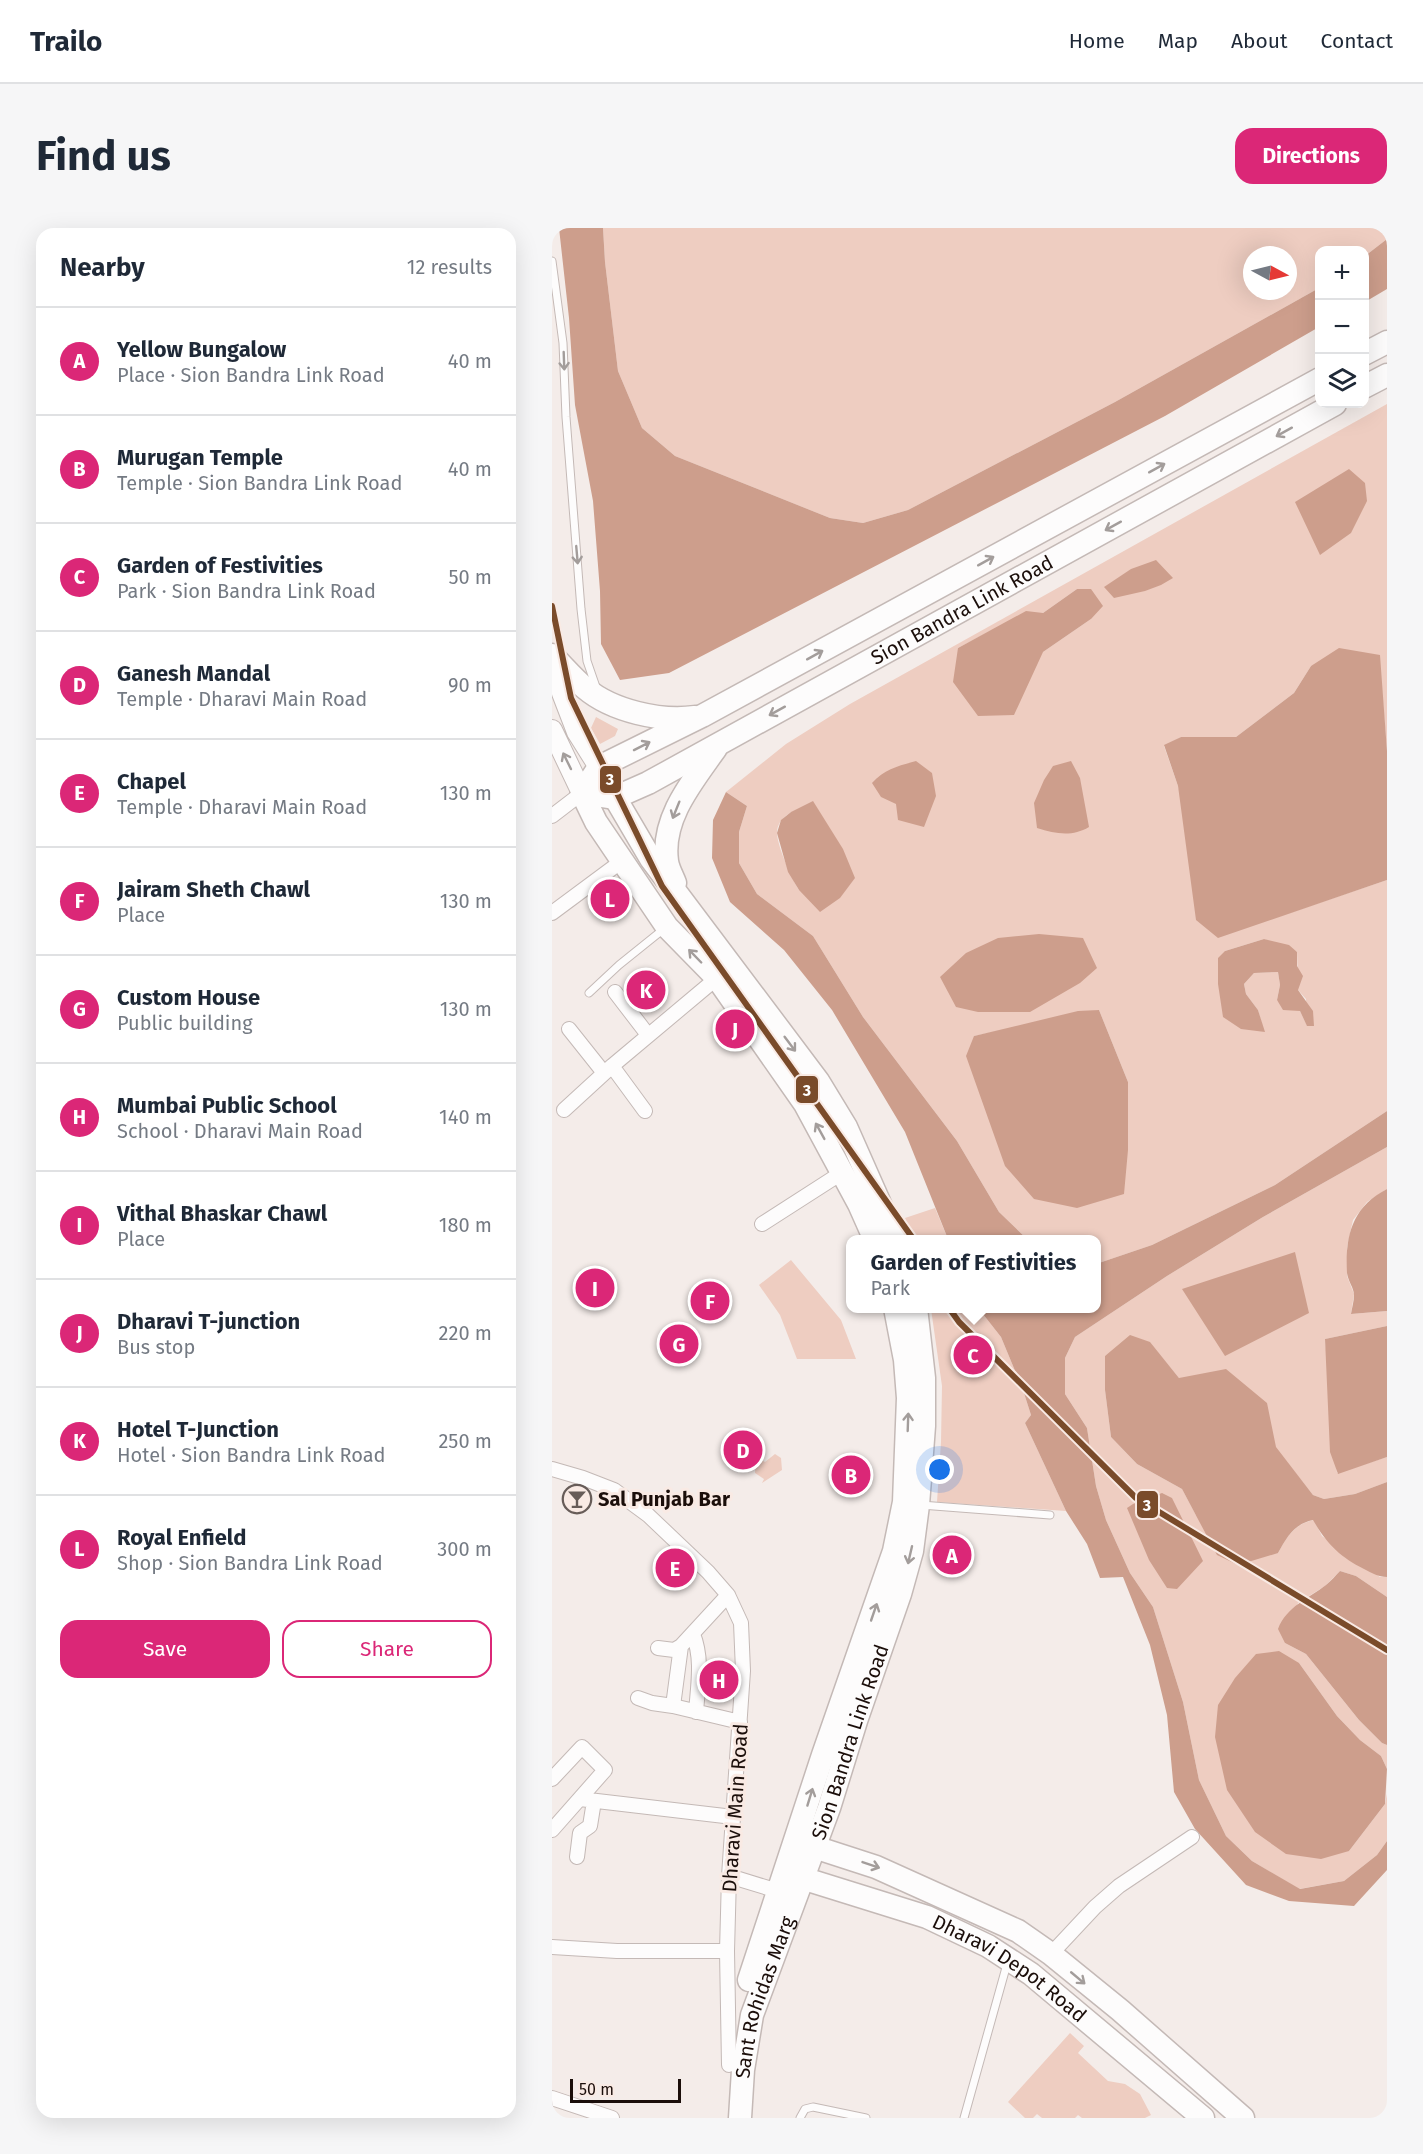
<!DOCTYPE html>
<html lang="en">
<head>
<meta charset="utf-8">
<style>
	:root { --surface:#fff; --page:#f6f6f7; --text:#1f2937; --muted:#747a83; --line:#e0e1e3; --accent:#db2777 }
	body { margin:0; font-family:"Fira Sans",sans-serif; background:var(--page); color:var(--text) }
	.controls { position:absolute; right:18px; top:18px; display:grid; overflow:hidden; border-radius:12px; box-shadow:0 6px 24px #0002 }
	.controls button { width:54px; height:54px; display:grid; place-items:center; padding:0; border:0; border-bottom:2px solid var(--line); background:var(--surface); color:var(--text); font:30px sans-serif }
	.compass { position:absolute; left:691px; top:18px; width:54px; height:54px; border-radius:50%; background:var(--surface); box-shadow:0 6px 24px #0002; rotate:97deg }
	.scale { position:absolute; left:18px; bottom:15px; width:111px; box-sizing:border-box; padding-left:6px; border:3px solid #1b0e0a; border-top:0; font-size:16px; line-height:21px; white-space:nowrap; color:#1b0e0a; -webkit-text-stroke:4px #f9eae4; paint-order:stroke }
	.you { position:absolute; left:388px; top:1242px; width:21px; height:21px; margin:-15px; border:4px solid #fff; border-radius:50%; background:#1a73e8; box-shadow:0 0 0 9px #1a73e833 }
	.badge { display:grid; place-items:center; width:39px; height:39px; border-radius:50%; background:var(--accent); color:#fff; font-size:20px; font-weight:700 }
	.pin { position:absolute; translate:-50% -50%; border:3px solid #fff; box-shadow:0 2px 6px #0006 }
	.popup { position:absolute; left:294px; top:1007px; width:255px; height:78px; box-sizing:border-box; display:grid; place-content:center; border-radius:12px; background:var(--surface); filter:drop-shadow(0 2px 4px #0005); font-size:20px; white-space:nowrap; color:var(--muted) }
	.popup b { font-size:22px; color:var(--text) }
	.popup::after { content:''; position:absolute; left:50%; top:100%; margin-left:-12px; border:12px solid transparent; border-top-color:var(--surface) }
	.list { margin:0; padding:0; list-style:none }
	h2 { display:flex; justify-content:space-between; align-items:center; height:78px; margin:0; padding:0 24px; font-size:26px }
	h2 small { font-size:20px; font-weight:400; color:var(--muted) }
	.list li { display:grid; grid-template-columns:39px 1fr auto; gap:18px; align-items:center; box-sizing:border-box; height:108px; padding:0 24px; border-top:2px solid var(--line) }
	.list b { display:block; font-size:22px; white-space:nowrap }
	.list p { margin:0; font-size:20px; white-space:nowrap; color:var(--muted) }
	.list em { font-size:20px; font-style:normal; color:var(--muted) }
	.actions { display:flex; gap:12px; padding:18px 24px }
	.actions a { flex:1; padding:14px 0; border:2px solid var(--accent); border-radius:18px; text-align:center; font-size:21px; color:var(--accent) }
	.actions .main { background:var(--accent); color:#fff }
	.icon { flex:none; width:33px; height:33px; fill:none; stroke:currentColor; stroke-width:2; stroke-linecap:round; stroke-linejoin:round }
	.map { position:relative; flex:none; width:835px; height:1890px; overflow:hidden; border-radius:18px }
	header { display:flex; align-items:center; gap:36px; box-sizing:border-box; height:84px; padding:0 30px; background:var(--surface); border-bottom:2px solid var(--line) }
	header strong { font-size:28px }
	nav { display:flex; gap:33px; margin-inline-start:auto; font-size:21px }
	.intro { display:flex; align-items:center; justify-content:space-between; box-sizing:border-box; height:144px; padding:0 36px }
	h1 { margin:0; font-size:42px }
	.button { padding:15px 27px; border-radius:18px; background:var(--accent); color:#fff; font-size:21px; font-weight:700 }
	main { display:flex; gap:36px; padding:0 36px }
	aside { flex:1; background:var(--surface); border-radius:18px; box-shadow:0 6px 24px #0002 }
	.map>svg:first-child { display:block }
	.green { fill:#eecdc1; fill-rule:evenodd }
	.water { fill:#cd9e8c }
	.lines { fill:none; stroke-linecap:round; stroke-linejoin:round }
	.lane-casing { stroke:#c4b9b6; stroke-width:9 }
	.street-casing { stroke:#c4b9b6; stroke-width:16 }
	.secondary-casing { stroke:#c4b9b6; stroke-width:22 }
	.primary-casing { stroke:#c4b9b6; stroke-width:25 }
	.lane { stroke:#fdfcfc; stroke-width:7 }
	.street { stroke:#fdfcfc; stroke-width:14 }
	.secondary { stroke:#fdfcfc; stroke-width:20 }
	.primary { stroke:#fdfcfc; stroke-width:22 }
	.metro-1-casing { stroke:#f9eae4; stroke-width:10 }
	.metro-1 { stroke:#7a4b2a; stroke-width:6 }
	.oneway { stroke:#a39d9b }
	.labels { text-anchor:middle; stroke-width:6; stroke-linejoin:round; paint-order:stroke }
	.street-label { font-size:20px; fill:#1b0e0a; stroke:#f9eae4 }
	.poi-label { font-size:20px; font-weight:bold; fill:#1b0e0a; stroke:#f9eae4; text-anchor:start }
	.line-badge { stroke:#f9eae4; stroke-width:2 }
	.badge-label { font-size:16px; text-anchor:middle; font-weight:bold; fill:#fff }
</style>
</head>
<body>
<header>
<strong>Trailo</strong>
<nav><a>Home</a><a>Map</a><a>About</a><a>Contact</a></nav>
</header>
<div class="intro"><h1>Find us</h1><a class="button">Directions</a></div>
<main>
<aside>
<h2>Nearby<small>12 results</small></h2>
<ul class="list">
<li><span class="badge">A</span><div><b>Yellow Bungalow</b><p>Place · Sion Bandra Link Road</p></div><em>40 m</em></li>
<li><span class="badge">B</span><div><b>Murugan Temple</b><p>Temple · Sion Bandra Link Road</p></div><em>40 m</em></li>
<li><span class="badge">C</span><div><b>Garden of Festivities</b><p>Park · Sion Bandra Link Road</p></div><em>50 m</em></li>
<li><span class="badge">D</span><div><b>Ganesh Mandal</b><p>Temple · Dharavi Main Road</p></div><em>90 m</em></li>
<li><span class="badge">E</span><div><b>Chapel</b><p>Temple · Dharavi Main Road</p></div><em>130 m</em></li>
<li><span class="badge">F</span><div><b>Jairam Sheth Chawl</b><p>Place</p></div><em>130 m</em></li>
<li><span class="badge">G</span><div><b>Custom House</b><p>Public building</p></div><em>130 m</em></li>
<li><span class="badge">H</span><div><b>Mumbai Public School</b><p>School · Dharavi Main Road</p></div><em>140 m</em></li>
<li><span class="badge">I</span><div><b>Vithal Bhaskar Chawl</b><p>Place</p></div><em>180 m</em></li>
<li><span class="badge">J</span><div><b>Dharavi T-junction</b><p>Bus stop</p></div><em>220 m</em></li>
<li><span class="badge">K</span><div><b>Hotel T-Junction</b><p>Hotel · Sion Bandra Link Road</p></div><em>250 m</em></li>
<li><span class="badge">L</span><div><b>Royal Enfield</b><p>Shop · Sion Bandra Link Road</p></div><em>300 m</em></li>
</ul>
<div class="actions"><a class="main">Save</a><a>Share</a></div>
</aside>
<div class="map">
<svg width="835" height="1890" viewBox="0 0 835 1890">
	<rect width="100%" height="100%" fill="#f4ece9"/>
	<path class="green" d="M51,0H835V11L813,28L812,22H768L767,60L563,174L356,282L311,295L278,290L123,228L90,200L66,143L53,34ZM700,27H736V63H700Z
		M835,176V523L827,427L759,438L742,465L684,509H629L612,518L626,558L666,709L835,652V883L723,957L600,1017L544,1036V1012L475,1011L447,984L405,913L311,789L261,708L205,666L187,635V604L195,578L174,564L234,516L298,476ZM525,361L539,391L491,424L406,420L438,403L491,385ZM239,584L247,662C240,651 224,616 225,603C226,594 232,589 239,584ZM712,711L745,724L746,762L754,771L755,797L748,783L725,772L728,757L726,744L702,745L692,756L694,766L706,782L712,804L673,723ZM547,782L576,854V922L422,808Z
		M44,489L66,501L63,508L48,516L39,500Z
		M835,919V961L815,974L801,992L795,1019V1048L802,1066L799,1086L835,1083V1098L773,1111L785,1245L835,1229V1254L803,1266L772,1271L761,1267L723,1219L720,1206L627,1150L598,1115L553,1128V1162L559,1209L585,1236L630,1261L644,1287L726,1325C735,1309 742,1296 762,1292L770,1308L828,1349H835V1369L804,1348L788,1343L773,1358L746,1375L733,1415L754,1426L807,1492L830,1515L835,1517V1541L829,1528L808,1512L785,1488L747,1435L797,1623L833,1576L835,1566V1613L825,1627L792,1653L747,1661L700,1633L674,1608L647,1552L631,1474L601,1379L578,1345L554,1292L544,1258L535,1200L513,1166V1130L523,1109L615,1048L711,989Z
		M383,980L396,1011H361L353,990Z
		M239,1032L289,1092L304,1131H245L228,1087L207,1057Z
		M379,1081H427L449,1109L471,1162L479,1187L473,1195L514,1283L385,1274L389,1214L390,1158Z
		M223,1226L229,1230L230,1242L210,1255L212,1251L203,1245L204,1229L213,1234Z
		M518,1805L532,1818L526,1825L556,1853L573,1856L588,1866L599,1887L593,1890H530L526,1887L523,1890H490L485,1886L481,1890H473L456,1874Z"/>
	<path class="water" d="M7,0H51L53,34L66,143L90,200L123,228L278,290L311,295L356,282L563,174L767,60V99L613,188L117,445L68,452L49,416L48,363L41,273L23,177L17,90Z
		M835,11V61L813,74V28Z
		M797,241L813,255L815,273L799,305L768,327L743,274Z
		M604,332L621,350L609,357L593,363L562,370L552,359L579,341Z
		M525,361H539L551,378L539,391L491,424L462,487L426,488L401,454L406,420L474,383L491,385Z
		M787,420L828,427L835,523V652L666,710L644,692L626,558L612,517L629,509H684L742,465L759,438Z
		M364,533L380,545L384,568L372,599L346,592L344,576L329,569L320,555C333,541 346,538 364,533Z
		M519,533L528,550L537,599C520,609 504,606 485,600L482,575L492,552L501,538Z
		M174,564L195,578L187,604V635L205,666L261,708L311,789L405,913L447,984L475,1011H396L353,904L280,782L232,722L178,674L160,630L161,592Z
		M261,573L291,621L303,650L288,670L268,684L247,662L236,644L225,605L229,592L239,584Z
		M487,706L531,710L545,740L528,755L478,784H426L404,779L388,749L414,725L446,710Z
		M712,711L737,717L745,724V738L751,748L746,762L761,783L762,798H755L748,783L731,782L725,772L728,757L726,744L702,745L692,756L694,766L706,782L713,804L689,801L671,789L666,756V730L673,723Z
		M547,782L576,854V922L572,966L525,980L482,971L453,938L414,828L422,808L526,783Z
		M835,883V919L711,989L615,1048L523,1109L513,1130V1166L535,1200L544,1258L554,1292L578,1345L601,1379L631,1474L647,1552L674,1608L700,1633L748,1661L792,1653L825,1627L835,1613V1642L802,1678L737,1673L694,1657L643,1601L622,1564L615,1487L598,1417L571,1349L548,1350L535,1316L514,1283L473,1195L479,1187L471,1162L449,1109L427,1081L544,1080V1036L600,1017L723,957Z
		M835,961V1083L799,1086C800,1080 802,1073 802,1067C802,1060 796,1053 795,1045C793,1008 800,979 835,961Z
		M743,1024L757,1085L673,1128L630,1061Z
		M835,1098V1229L786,1246L778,1224L773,1111Z
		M578,1107L598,1114L627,1150L674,1141L715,1175L724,1219L761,1267L772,1271L803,1266L835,1254V1349C826,1349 820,1345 812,1341C788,1329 775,1316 761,1292C742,1296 735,1309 726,1325L686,1337L665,1327L630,1261L585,1236L559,1209L553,1162V1128Z
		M610,1265L620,1270L651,1333L625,1361L615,1360L597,1332L575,1280L581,1276Z
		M788,1343L804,1348L835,1369V1517L830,1515L807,1492L754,1426L733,1415L726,1401C735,1378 756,1371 774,1357C779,1353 783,1348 788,1343Z
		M727,1423L747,1435L785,1488L808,1512L829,1528L835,1541L833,1576L797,1623L769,1631L734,1626L703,1604L675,1562L663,1509L666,1477L683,1450L704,1426Z"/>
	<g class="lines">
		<g class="lane-casing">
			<path id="lane" d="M0,33L11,115L14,189L29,381L35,433L44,459
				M37,765L67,737L113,700
				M369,1277L498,1287
				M248,1890L253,1881L261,1879L314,1890
				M412,1890L455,1736"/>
		</g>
		<g class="street-casing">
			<path id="street" d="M0,588L30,565
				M0,685L70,633
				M63,764L96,807
				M17,801L52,845
				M60,838L93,883
				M12,882L60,838L165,750
				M210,996L291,944
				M0,1241L31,1250L62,1262L96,1287L156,1344L176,1367L189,1395L191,1443L177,1648L175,1723L177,1837
				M141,1406C151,1431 146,1457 144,1484
				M106,1420L122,1422L129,1418L176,1367
				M86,1470L100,1475L121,1478L188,1494
				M121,1478L129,1418
				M0,1551L30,1519L53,1542L0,1602
				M28,1571L181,1589
				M25,1629L28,1605L38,1598L42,1573
				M177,1648L226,1663
				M0,1719L65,1723H175
				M499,1726L543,1679L567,1658L640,1609
				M0,1870L60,1890"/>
		</g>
		<g class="secondary-casing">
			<path id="secondary" d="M0,427L10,465L25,504L47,539
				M0,502L30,565"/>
		</g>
		<g class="primary-casing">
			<g id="primary">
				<path d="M812,126L835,114"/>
				<path d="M812,159L835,147"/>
				<path d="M0,427C11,438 21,450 33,460C60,483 109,494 143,489"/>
				<path d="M55,556L99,631L266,853L294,899L344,1012"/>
				<path id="s1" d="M30,565L62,570L96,555L783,176"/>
				<path d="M30,565L47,539L150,488L768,151"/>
				<path d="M30,565L44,594L115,699L165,750L253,876L307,976L323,1012"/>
				<path d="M123,655C121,649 116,641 115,633C109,590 141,553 164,520"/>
				<path d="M250,1615L324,1639L466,1703L499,1726L568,1782L691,1890"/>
				<path id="s2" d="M237,1646L375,1689L436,1718L479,1746L651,1890"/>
				<path d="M197,1752L271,1527L342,1323L352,1274L356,1170L353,1132L343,1080"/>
				<path id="s3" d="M188,1890L191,1842L200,1787L277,1580L304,1493L348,1366L360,1323L366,1277L372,1198V1150L364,1080"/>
			</g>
		</g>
		<use href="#lane" class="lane"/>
		<use href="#street" class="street"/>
		<use href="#secondary" class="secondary"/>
		<use href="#primary" class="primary"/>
		<g class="metro-1-casing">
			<path id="metro-1" d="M0,378L19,470L110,658L362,1012
				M397,1080L407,1094L584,1270L835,1422"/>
		</g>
		<use href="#metro-1" class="metro-1"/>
	</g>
	<defs><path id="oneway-shaft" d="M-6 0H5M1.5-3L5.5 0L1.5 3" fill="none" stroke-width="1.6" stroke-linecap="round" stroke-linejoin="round" transform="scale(1.5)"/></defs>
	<g class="oneway">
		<use href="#oneway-shaft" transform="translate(12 133) rotate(88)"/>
		<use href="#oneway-shaft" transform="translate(732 204) rotate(151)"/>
		<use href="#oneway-shaft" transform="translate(605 240) rotate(-29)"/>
		<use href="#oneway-shaft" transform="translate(561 298) rotate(151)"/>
		<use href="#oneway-shaft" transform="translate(25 327) rotate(85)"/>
		<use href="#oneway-shaft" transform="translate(434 333) rotate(-29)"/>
		<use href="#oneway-shaft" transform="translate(263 427) rotate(-29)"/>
		<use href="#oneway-shaft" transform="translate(225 483) rotate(151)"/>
		<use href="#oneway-shaft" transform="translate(90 518) rotate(-27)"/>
		<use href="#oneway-shaft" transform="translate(15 533) rotate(-116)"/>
		<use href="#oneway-shaft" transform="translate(124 582) rotate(112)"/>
		<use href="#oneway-shaft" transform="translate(143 728) rotate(-134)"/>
		<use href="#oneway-shaft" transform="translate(238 816) rotate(53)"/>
		<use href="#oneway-shaft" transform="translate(268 903) rotate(-119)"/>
		<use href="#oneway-shaft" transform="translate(356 1194) rotate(-88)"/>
		<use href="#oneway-shaft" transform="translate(358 1327) rotate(103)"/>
		<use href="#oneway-shaft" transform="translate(322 1384) rotate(-71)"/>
		<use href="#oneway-shaft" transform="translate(258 1569) rotate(-73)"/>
		<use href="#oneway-shaft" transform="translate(319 1637) rotate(19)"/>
		<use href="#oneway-shaft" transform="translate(526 1750) rotate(40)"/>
	</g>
	<defs>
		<g id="bar-ring" transform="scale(1.5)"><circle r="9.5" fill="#f9eae4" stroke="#675c58" stroke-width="1.5"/><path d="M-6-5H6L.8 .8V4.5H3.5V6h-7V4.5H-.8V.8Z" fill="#675c58"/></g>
	</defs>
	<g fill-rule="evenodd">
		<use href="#bar-ring" x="25" y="1271"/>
	</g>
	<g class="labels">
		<g class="street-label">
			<text dy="7" stroke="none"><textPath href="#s1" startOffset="428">Sion Bandra Link Road</textPath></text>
			<text dy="7" stroke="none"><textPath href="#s3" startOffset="394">Sion Bandra Link Road</textPath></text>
			<text transform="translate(183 1580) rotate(-86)" y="7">Dharavi Main Road</text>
			<text dy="7" stroke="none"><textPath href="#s2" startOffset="242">Dharavi Depot Road</textPath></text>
			<text dy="7" stroke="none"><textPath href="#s3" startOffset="124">Sant Rohidas Marg</textPath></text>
		</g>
		<g class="poi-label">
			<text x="46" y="1278">Sal Punjab Bar</text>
		</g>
	</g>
	<g class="line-badge">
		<rect x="47" y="537" width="23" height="29" rx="6" fill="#7a4b2a"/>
		<rect x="243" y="847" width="24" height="29" rx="6" fill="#7a4b2a"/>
		<rect x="584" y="1262" width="23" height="29" rx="6" fill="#7a4b2a"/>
	</g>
	<g class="badge-label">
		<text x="58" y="557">3</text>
		<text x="255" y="868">3</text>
		<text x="595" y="1283">3</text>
	</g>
</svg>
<div class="controls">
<button>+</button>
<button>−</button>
<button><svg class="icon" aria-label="layers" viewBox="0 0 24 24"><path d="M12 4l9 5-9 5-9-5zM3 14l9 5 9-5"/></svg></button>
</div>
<svg class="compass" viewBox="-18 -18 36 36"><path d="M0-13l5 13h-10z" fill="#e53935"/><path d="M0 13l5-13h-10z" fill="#747a83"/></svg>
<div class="scale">50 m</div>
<div class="you"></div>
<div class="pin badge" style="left:400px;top:1327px">A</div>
<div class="pin badge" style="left:299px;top:1247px">B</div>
<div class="pin badge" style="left:421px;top:1127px">C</div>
<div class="popup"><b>Garden of Festivities</b>Park</div>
<div class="pin badge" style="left:191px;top:1222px">D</div>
<div class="pin badge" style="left:123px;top:1340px">E</div>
<div class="pin badge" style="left:158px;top:1073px">F</div>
<div class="pin badge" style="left:127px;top:1116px">G</div>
<div class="pin badge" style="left:167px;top:1452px">H</div>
<div class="pin badge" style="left:43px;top:1060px">I</div>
<div class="pin badge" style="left:183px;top:801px">J</div>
<div class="pin badge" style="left:94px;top:762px">K</div>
<div class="pin badge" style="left:58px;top:671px">L</div>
</div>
</main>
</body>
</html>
